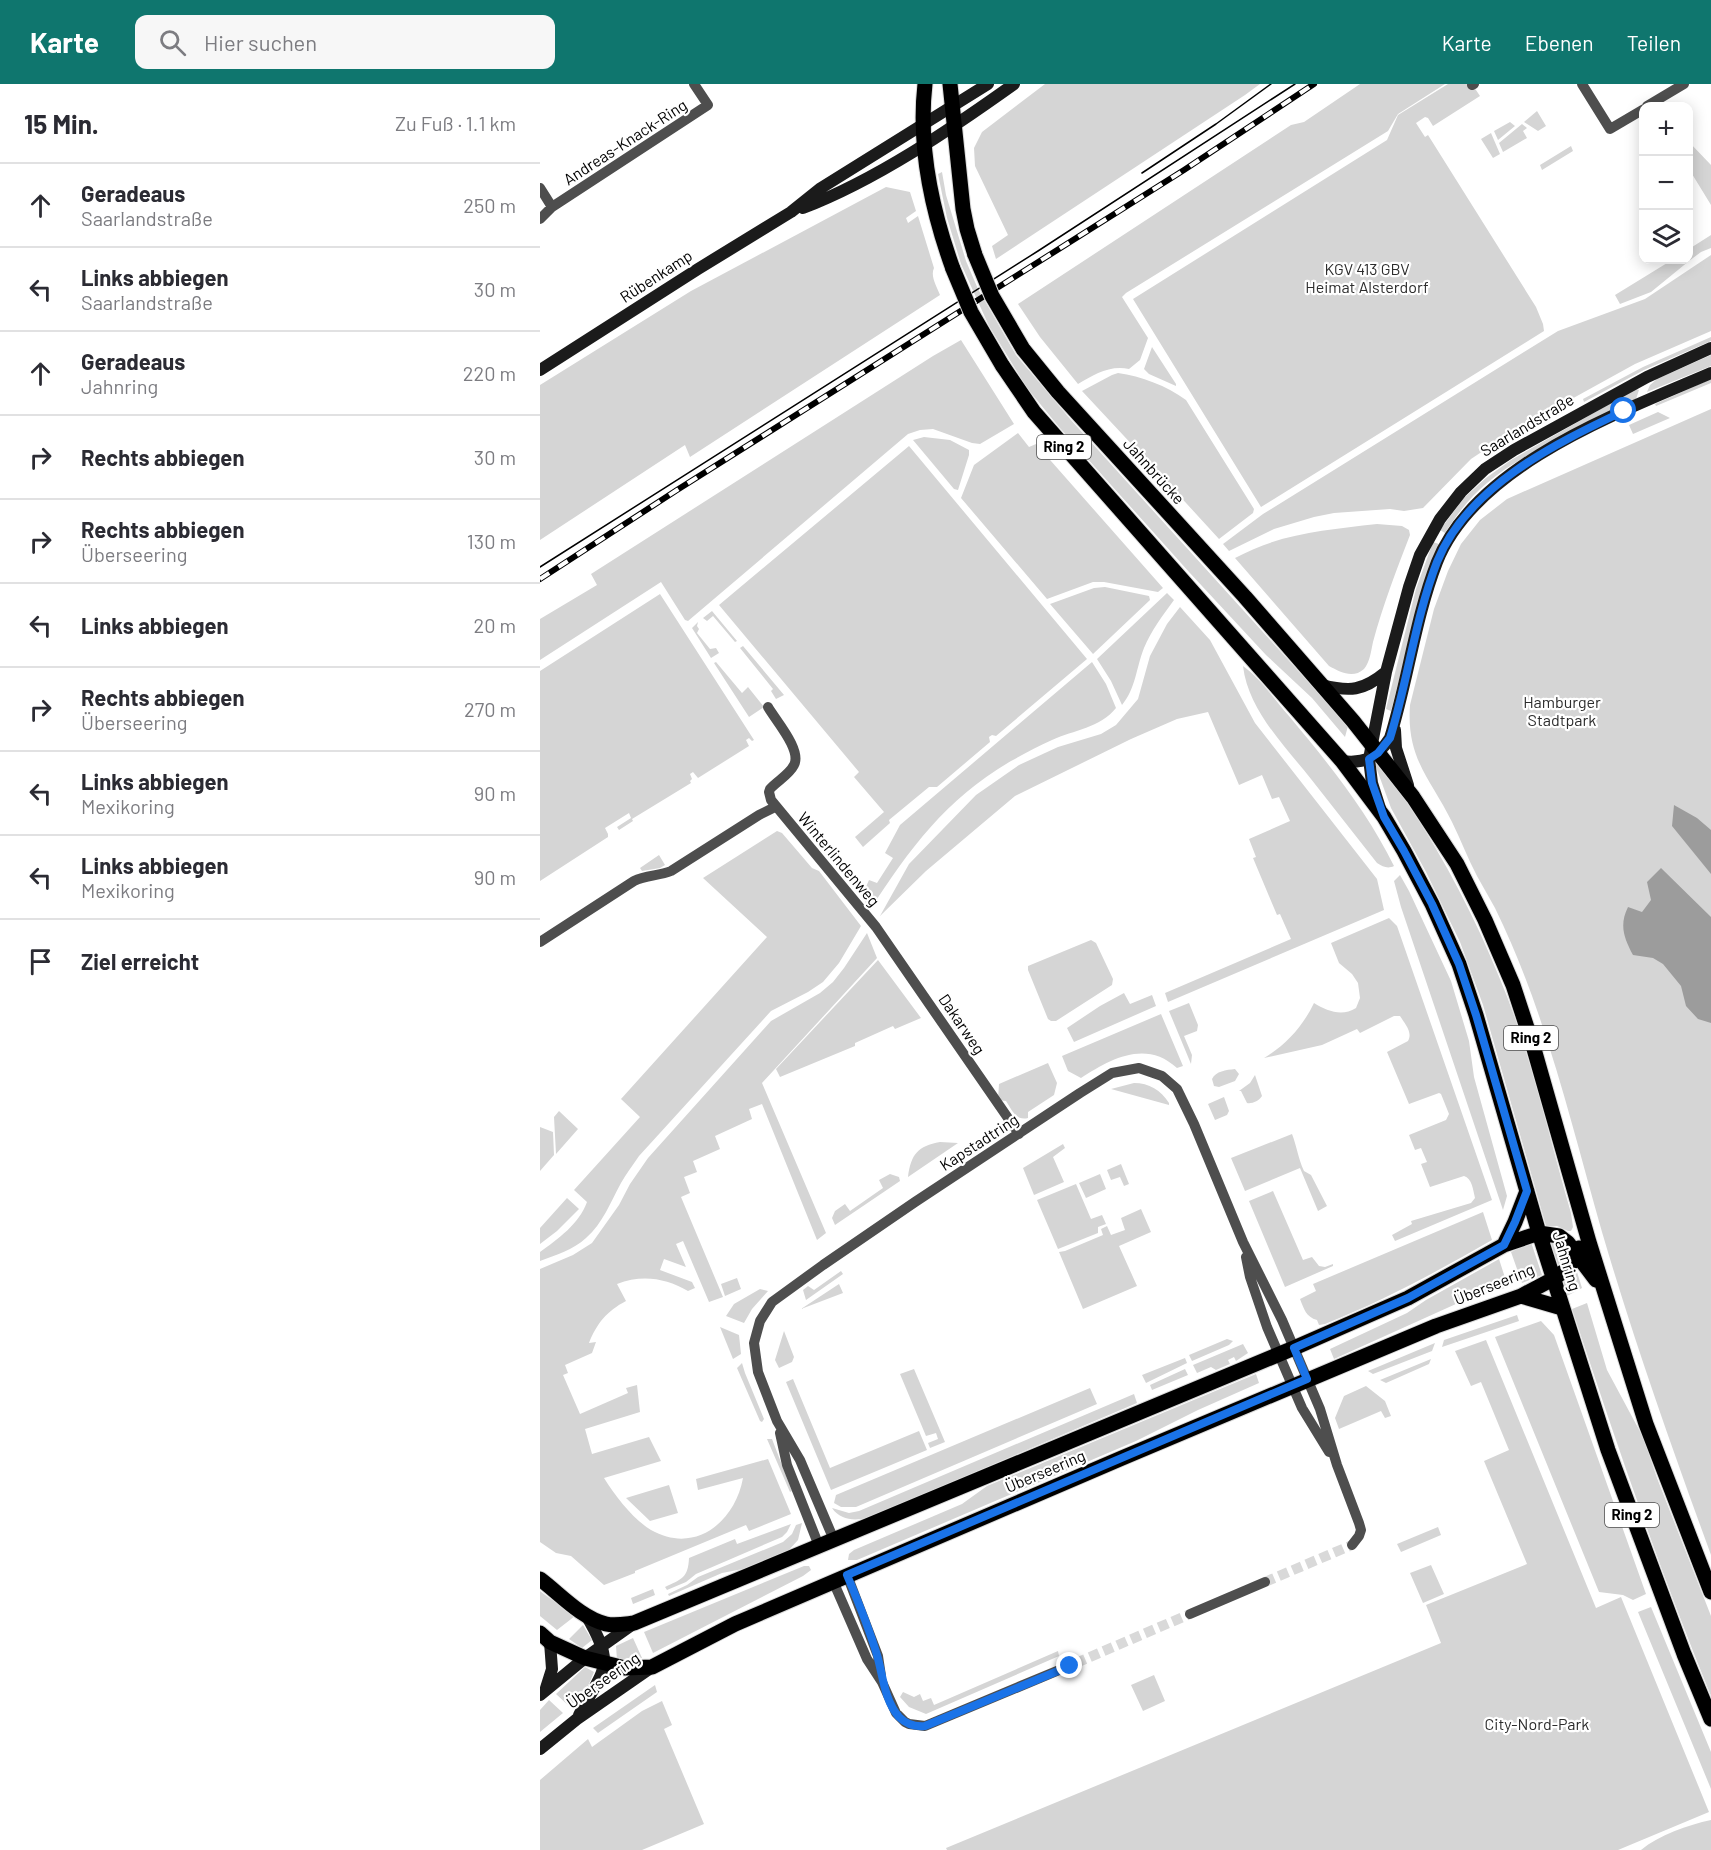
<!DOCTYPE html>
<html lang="de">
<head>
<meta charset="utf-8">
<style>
	:root { --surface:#fff; --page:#f7f7f7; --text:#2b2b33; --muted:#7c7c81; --line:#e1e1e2; --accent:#0f766e }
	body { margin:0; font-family:Barlow,sans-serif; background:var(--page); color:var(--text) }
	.controls { position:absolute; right:18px; top:18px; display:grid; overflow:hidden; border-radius:12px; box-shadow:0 3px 15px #0003 }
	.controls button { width:54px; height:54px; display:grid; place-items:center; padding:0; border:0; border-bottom:2px solid var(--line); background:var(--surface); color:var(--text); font:30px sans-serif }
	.stop { position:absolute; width:18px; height:18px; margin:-14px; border:4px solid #1a73e8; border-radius:50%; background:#fff }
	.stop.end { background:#1a73e8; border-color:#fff; box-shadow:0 2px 6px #0008 }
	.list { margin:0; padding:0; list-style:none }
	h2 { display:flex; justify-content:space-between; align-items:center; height:78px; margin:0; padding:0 24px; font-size:26px }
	h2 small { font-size:20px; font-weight:400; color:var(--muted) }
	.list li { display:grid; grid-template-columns:39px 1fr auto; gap:18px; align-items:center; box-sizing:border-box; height:84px; padding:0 24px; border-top:2px solid var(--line) }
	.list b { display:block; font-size:22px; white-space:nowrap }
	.list p { margin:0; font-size:20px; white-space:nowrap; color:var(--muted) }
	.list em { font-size:20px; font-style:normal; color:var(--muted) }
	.icon { flex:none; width:33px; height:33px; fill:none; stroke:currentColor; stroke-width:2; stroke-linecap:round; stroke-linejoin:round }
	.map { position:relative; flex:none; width:1171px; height:1766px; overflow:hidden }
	header { display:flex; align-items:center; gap:36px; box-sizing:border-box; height:84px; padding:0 30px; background:var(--accent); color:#fff }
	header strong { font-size:28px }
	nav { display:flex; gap:33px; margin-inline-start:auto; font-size:21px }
	.search { width:420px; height:54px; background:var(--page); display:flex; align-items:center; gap:15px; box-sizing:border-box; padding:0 21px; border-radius:12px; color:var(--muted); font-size:22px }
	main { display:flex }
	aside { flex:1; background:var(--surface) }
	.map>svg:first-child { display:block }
	.green { fill:#d5d5d5 }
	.water { fill:#9c9c9c }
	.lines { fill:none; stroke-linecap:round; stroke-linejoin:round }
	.street-tunnel { stroke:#d9d9d9; stroke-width:10; stroke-dasharray:10 5; stroke-linecap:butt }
	.primary-casing { stroke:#dbdbdb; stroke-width:17 }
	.street { stroke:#4e4e4e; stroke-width:10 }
	.secondary { stroke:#1b1b1b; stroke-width:12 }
	.primary { stroke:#000; stroke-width:15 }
	.tram { stroke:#000; stroke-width:1.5 }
	.rail-casing { stroke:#000; stroke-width:6 }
	.rail { stroke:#fff; stroke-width:4; stroke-dasharray:11; stroke-linecap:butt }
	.primary-bridge-casing { stroke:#dbdbdb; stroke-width:17; stroke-linecap:butt }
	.primary-bridge { stroke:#000; stroke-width:15 }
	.route { stroke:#1a73e8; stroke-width:8 }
	.labels { text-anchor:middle; stroke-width:4.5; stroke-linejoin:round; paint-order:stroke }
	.shield { fill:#fff; stroke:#4c4c4c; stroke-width:1.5 }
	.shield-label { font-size:15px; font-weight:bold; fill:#000 }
	.street-label { font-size:16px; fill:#000; stroke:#fff }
	.park-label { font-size:16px; fill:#2c2c2c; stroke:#fff }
</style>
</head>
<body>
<header>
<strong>Karte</strong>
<div class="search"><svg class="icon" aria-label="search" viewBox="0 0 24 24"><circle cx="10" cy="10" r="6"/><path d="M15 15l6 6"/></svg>Hier suchen</div>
<nav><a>Karte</a><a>Ebenen</a><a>Teilen</a></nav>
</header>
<main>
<aside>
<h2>15 Min.<small>Zu Fuß · 1.1 km</small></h2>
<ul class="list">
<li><svg class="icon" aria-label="ahead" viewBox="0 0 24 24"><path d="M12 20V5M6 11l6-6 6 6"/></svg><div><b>Geradeaus</b><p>Saarlandstraße</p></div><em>250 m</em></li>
<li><svg class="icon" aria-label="left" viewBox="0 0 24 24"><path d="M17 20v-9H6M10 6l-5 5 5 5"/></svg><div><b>Links abbiegen</b><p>Saarlandstraße</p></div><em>30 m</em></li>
<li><svg class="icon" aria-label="ahead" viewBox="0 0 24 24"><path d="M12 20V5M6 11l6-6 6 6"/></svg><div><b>Geradeaus</b><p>Jahnring</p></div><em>220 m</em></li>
<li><svg class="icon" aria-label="right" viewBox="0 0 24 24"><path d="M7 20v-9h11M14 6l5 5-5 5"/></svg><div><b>Rechts abbiegen</b></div><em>30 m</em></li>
<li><svg class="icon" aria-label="right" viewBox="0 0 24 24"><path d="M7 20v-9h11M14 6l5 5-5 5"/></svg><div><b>Rechts abbiegen</b><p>Überseering</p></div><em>130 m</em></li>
<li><svg class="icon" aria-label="left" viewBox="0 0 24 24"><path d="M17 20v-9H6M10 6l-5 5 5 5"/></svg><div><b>Links abbiegen</b></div><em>20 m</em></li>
<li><svg class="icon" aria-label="right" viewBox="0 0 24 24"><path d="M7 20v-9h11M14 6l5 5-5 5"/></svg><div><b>Rechts abbiegen</b><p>Überseering</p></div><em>270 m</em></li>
<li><svg class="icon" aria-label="left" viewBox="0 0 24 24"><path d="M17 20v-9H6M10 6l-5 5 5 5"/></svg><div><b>Links abbiegen</b><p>Mexikoring</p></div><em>90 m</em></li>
<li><svg class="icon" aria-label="left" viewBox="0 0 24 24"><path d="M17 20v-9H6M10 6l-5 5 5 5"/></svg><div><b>Links abbiegen</b><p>Mexikoring</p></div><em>90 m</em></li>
<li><svg class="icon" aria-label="arrive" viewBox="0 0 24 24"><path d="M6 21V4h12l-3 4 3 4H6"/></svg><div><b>Ziel erreicht</b></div></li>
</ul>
</aside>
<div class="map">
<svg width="1171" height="1766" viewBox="0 0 1171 1766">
	<rect width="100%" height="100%" fill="#fff"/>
	<path class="green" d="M505,0H720L705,11L456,175L452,162L468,151L435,82L434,64L442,48Z
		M820,0H905L858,30L848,47L586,209L582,213L608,254L600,276L589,285C569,281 554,291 538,300L500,253L478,220L751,41L764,38Z
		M908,0H932L940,12L893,42L888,34L885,33L876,39L885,53L888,51L996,223L1003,240L1004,247L721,423L593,215L847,56L858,31Z
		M997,27L1006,42L998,47L984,38Z
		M970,38L975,42L958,56L954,47Z
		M982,40L987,44L983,47L987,54L963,68L959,59Z
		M951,49L960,70L953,74L941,55Z
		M1149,58L1171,81V121L1149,85Z
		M1031,62L1033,67L1002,86L1000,81Z
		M402,88L406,111L426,177L438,205L476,271L531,336L808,642L805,653L772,614L726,571L649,488L519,343L487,304L449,242L421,180L407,134L398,90Z
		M346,103L370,108L376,127L366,134L368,139L378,132L394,184C390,192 397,203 400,211L150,373L145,361L0,456V301L151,207Z
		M1171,151V164L1161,168L1149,177L1111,208L1080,220L1075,211L1132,176H1148L1149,165Z
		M1171,171V247L1095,280L970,349L931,375L883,424L864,427L850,425L794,429L774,433L734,445L689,467L683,460L723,430L1018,247L1105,215Z
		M1171,253V257L1104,286L1044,318L1043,315L1103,283Z
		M421,256L474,340L440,360L432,359L393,345L380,346L368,350L148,537L145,536L121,498L0,576V535L57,501L51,490L393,272Z
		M612,263L636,300V302L609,290L604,285Z
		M1171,271V282L1107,308L1110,301L1117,295Z
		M578,289C601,292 627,302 646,316L714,425L713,429L679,455L625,396L542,307L572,291Z
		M1171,295V299L1116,322L1115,320Z
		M1096,305L1099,306L1096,315C1065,329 1035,344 1005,361C985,373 964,384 947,399C930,413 917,430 905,449L900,446L924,414L946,394L971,376Z
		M1171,325V1471C1132,1364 1094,1257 1062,1148C1031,1039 1005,926 955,824C949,813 943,803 937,792C928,775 921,756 912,738C891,695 866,675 870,621L894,525L908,487L921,460L940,436L967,415Z
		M1118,328L1130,334L1093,350L1089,341Z
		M478,349L489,363L496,360L623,504L618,508L564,498H553L507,515L421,414L434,381Z
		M384,353L410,356L429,366V371L418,406L414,405L373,356Z
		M369,362L547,575L456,652L452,651L449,653L450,658L397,703H389L349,736L350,739L323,763L315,753L344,728L314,693L319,688L179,521Z
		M837,440L862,442L869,446L870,451C856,487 843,521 833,558C831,567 830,578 824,585C813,595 800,588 789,582L695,474C741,449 786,446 837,440Z
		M893,458L899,460L882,506L851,627L846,625L876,505Z
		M565,503L609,512L610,516L553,570L510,520L554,504Z
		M627,509L634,516C623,531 611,547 604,564C596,584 596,604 582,621L571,597L557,575Z
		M120,510L214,656L212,657L209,654L206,656L209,662L158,694L153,688L150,690L152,695L150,697L151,699L92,735L93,737L79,746L77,743L91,734L89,729L65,744L68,750V753L0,797V587Z
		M640,523L670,556L715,639L837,795L844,826L628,918L625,909L751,855L740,830L737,831L713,774L716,773L709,755L750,737L739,713L732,715L722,691L699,701L668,628L637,635L591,655L475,712L386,787L340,832L369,780L436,711L479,681L518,663L561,650L576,641L598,615L610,572L627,540Z
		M172,527L197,557L195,558L173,532L167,537L163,534Z
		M158,538L157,542L159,545L157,549L170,565L176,564L179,569L171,574L152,544Z
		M203,562L244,611L236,615L231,607L233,605L200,564Z
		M176,578L202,609L208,603L224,623L209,633L174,579Z
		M552,578L566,600L576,624C560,644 534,646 512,656C498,662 484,670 471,677C406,715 370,764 330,826L322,812L329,796L337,799L353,774L345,769L360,741Z
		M703,582C720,594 735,616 749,632C788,679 827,727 854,782C848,785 843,783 837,779C815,751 793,723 771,695C745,662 708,626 703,582Z
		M838,679C880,732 913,791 941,851C954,880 967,910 977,940C998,1002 1013,1066 1031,1129L1033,1143L1031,1147H1028L1017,1142H1006L943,921L920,858L886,788L851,724L836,683L835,680Z
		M237,747L242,749L272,784L279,787L321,842L299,879L283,898L268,908L231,927L99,1072C93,1081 86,1090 81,1099C70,1119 63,1139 46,1154C33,1166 16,1171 0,1177V1168C18,1155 39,1140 47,1118L34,1106L100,1033L81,1015L227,853L163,794Z
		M119,771L125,781L120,784L102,787L100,784Z
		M860,791L869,807L911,897L929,957L934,993L967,1112L963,1126L861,823L854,797Z
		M849,834L857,842L952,1116L855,1157L852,1151L872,1140L871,1137L931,1119L935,1114C933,1106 932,1094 924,1092L890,1103L881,1080L887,1078L881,1064L875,1066L869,1051L906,1036L909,1030L901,1010L899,1009L869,1020L847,968L868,957C873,948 865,940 860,932H854L820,949L817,945L782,961L724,974C746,961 763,942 774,919C787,927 802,933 816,924L820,914L818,899L812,890L799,879L791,859Z
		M327,849L337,874L222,999L286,1149L277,1156L222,1020L209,1025L212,1035L175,1052L180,1065L153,1077L157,1088L144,1093L150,1109L141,1113L183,1213L169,1218L143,1157L136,1160L146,1183L124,1175L120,1186L152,1198L155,1204L148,1207C126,1194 102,1190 77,1200L86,1217C67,1227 57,1239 49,1259L56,1258L52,1269L25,1281L28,1289L23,1291L40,1330L88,1309L86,1304L97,1301L100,1328L45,1345L52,1370L109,1353L121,1377L64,1394C76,1413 93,1435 111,1446C155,1471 195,1438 203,1394L158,1406L156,1395L228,1375L251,1430L209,1447L206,1441L95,1487V1489L64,1501L31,1472L16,1469L0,1458V1185L33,1171L52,1159L79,1121L90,1100L108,1074L231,937L280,909L293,898L304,884Z
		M551,856L556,859L573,895L572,901L516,937H511L508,935L488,886V882Z
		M338,876L381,934L355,945L353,942L315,959V962L240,993L236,985Z
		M584,909L590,920L612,911L616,922L534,958L527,944L560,922Z
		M649,919L658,941L657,947L644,952L652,971L651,980L629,927Z
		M621,930L643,982L637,984C606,955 570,975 541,994L528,987L522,972Z
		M508,979L517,999L514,1011L488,1028V1034C476,1037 472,1026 466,1017L458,1016L459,1000Z
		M695,985L699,990L695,997L679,1003L674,1002L672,995C676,987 686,986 695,985Z
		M715,991L722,1012C719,1017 712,1020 707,1019L701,1007H699L710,999Z
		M594,999C609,999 621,1006 629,1019V1021L571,1005Z
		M684,1013L689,1027L687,1031L675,1036L668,1020Z
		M19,1027L38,1045L16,1070L14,1033Z
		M0,1043L13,1048L14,1071L0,1087Z
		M752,1050C757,1063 758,1074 764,1087L771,1091L787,1122L778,1127L760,1084L705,1107L691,1074Z
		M400,1058L418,1059L368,1093C371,1070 378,1062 400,1058Z
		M523,1060L525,1064L513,1073L524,1098L494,1111L483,1084Z
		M581,1080L589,1100L584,1102L580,1093L571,1096L567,1086Z
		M350,1090L359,1093L360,1097L295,1141L292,1134L295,1127L305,1120L310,1127L343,1104L339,1096Z
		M560,1090L566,1105L546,1114L539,1099Z
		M536,1100L551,1135L562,1131L566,1140L558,1143V1149L518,1165L497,1116Z
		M733,1107L763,1176L772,1173L779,1182L785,1183L793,1180V1182L745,1203L709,1117Z
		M27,1114L39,1125L17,1147L0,1160V1144Z
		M601,1125L611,1148L579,1162L597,1202L543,1225L519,1168L525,1167L563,1151L561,1145L567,1142L571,1151L585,1146L581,1134Z
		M943,1128L952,1156C898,1187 843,1217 785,1240L779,1241L777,1236C766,1233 764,1225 760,1215L776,1207L773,1200Z
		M991,1158L1002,1191L982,1199L971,1168Z
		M1014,1158L1027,1171L1024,1176L1018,1181L1011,1159Z
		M959,1175L968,1203L927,1215L794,1275L790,1265L867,1229L886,1216Z
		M301,1187L303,1190L266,1216L263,1206L268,1202L274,1206Z
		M1037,1188L1042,1204L1027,1212L1023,1199Z
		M197,1194L201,1205L185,1212L181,1200Z
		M299,1200L303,1209L261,1225Z
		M220,1205L228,1207L212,1225L204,1239L186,1232L194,1220Z
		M1047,1219L1067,1286L1104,1355L1117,1394L1171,1532V1612C1119,1485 1075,1355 1032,1225Z
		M977,1231L979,1237L902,1263L904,1256Z
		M1001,1237L1014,1251L1106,1510L1093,1516L1083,1511L1059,1508L955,1253Z
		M180,1243L199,1251L201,1270L193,1275Z
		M244,1247L254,1273L252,1278L239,1284L235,1276Z
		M687,1255L693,1257L689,1261L652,1277L649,1271Z
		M946,1256L1056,1524L1081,1513L1169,1728L1078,1766H407L406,1764L901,1559L886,1521L987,1480L944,1377L969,1366L941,1298L931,1302L915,1267Z
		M895,1259L892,1267L833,1290L828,1287Z
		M703,1260L708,1269L696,1277L694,1273L688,1276L690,1280L676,1286L671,1283L657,1289L653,1281Z
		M645,1274L647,1279L606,1299L602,1291Z
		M891,1275L889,1280L846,1299L840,1296Z
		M202,1279L205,1289L224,1335L222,1338L220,1337L197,1284Z
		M374,1285L405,1358L390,1364L388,1359L398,1355L396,1349L386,1352L360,1290Z
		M645,1285L648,1291L612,1306L610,1301Z
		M716,1290L719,1299L658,1326L596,1357L317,1476H308L309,1470L314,1466L422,1420L447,1402Z
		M253,1295L290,1384L379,1347L387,1366L291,1406L246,1298Z
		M826,1302L845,1317L851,1332L845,1334L841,1327L799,1345L795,1334L804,1312Z
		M550,1304L557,1320L316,1423H301L294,1419L296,1411Z
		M594,1310L597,1319L327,1434C314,1437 300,1436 292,1424L309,1429L319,1427Z
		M227,1355H232L252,1407L250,1408Z
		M129,1401L138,1429L110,1437L86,1414Z
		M262,1439L258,1456L248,1467L208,1484L182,1489L129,1512L128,1510L147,1501L158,1493L243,1458L252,1450L256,1441Z
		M251,1440L247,1448L242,1453L156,1490L146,1498L127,1506L125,1503C142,1495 148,1494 149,1474L195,1455L197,1460Z
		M898,1443L901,1451L861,1468L857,1460Z
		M891,1481L904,1510L883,1519L870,1489Z
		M264,1482H269L271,1486L263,1492L113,1569L104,1548Z
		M113,1505L115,1511L93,1520L91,1514Z
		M0,1507C11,1516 25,1523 35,1532L17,1546L0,1532Z
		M1111,1523L1171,1668V1705L1098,1528Z
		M43,1541L52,1556L42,1564L29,1555Z
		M93,1554L102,1574L77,1576L76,1562Z
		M518,1567L519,1572L386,1630L369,1623L360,1613L363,1608L374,1613L380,1610L383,1617L391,1614L394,1621Z
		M45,1583L54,1588L48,1602L30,1623L16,1610Z
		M614,1591L625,1617L603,1627L591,1601Z
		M115,1601L117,1608L58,1649L53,1644Z
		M9,1616L23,1629L0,1648V1626Z
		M122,1617L132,1641L124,1645L164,1740L102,1766H0V1696L48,1655L52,1663L102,1627Z
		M1171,1736V1766H1101C1119,1751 1148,1741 1171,1736Z"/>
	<path class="water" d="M1134,721L1157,734L1171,746V790L1132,742Z
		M1121,784L1171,833V939L1158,935L1146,922L1141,902L1123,880L1113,874L1093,871C1084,854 1079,841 1088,823L1102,828L1111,816L1107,798Z"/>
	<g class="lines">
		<path class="street-tunnel" d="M725,1498L812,1461
			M536,1579L650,1530"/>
		<g class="primary-casing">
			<path id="primary" d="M385,0C378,61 392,127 413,185
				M410,0L423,125L427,145L435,171
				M483,265L518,308L705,513L813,637L873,713L917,780L945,836L973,901L994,965L1049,1158L1106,1340L1171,1508
				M462,281L494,328L802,677L844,733L864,767L892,820L919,880L936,931L999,1149L1068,1366L1144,1570L1171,1635
				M964,1161L975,1138L987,1107
				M981,1212L1022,1224
				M0,1495C20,1510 41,1534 66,1540C75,1542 85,1540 94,1539L754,1264L868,1214L964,1161L999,1149L1019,1152L1028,1159L1056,1196
				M0,1549L10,1558L45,1574L85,1584L112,1583L195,1540L582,1374L896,1242L981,1212L1013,1195L1027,1185L1037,1171L1039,1164"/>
		</g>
		<path class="street" d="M1042,0L1070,45L1104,25
			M932,1L934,0
			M1107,22L1144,0
			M0,104L12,123
			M0,135L12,123L168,21L154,0
			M228,623C236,637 262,666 254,681C249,691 237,697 230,705L229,708L231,716L336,843L479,1050
			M0,858L94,797C106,791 119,792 131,787L219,731L235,723
			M706,1173L710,1193L727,1243L762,1324L789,1368
			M240,1349L247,1381L279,1462
			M294,1456L260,1376L237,1337L218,1288L214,1259L220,1237L232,1218L283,1181L375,1118L540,1009L572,989L599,984L622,992L637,1005L654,1040L703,1158L742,1236L780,1325L797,1381L819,1439L821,1446L819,1452L812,1461
			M307,1491L338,1572L341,1592
			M293,1497L327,1575L342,1598L356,1629L365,1638L369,1640L385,1642L536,1579
			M650,1530L725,1498"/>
		<path class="secondary" d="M263,124C336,96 411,45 474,0
			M0,286L158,185L251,128L281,104L448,0
			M782,601C810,608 823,607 846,588
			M855,646L856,664L868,701
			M802,677C824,680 838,673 850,654C868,596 875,535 897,478C936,380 1081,328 1171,289
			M840,724L832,699L829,675L846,588L869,503L880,471L900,435L921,408L945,385L974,366L1107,293L1171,264
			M6,1604L12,1585L10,1558
			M0,1611L45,1574L93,1540
			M39,1631C65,1583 76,1582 46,1531
			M0,1665L37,1635L112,1583"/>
		<use href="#primary" class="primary"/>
		<path class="tram" d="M602,89L676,40L731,0
			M0,483L498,167L755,0"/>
		<g class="rail-casing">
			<path id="rail" d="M0,495L137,406L644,86L774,0"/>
		</g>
		<use href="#rail" class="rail"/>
		<g class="primary-bridge-casing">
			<path id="primary-bridge" d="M435,171L452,212L483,265
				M413,185L431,228L462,281"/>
		</g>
		<use href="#primary-bridge" class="primary-bridge"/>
	</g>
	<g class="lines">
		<path class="route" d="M530,1582L385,1642C375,1643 366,1640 359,1633C344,1616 343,1591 337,1571C329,1544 318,1517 307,1491L767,1295L754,1264L868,1214L964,1161L975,1138L987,1107L936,931L919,880L892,820L864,767L844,733L832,699L829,675L838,669L850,654C868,596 875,535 897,478C927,403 1014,360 1084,327"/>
	</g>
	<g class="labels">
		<g class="shield">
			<rect x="497" y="351" width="54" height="24" rx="4.5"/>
			<rect x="964" y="942" width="54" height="24" rx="4.5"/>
			<rect x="1065" y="1419" width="54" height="24" rx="4.5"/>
		</g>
		<g class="shield-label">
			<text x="524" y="368">Ring 2</text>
			<text x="991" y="959">Ring 2</text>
			<text x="1092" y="1436">Ring 2</text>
		</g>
		<g class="street-label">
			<text transform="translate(85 58) rotate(-33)" y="6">Andreas-Knack-Ring</text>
			<text transform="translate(116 192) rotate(-33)" y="6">Rübenkamp</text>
			<text transform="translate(987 341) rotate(-31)" y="6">Saarlandstraße</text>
			<text transform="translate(614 387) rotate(48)" y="6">Jahnbrücke</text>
			<text transform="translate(299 775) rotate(50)" y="6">Winterlindenweg</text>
			<text transform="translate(422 940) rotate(56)" y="6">Dakarweg</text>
			<text transform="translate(439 1058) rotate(-33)" y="6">Kapstadtring</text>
			<text transform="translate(1027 1177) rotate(73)" y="6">Jahnring</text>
			<text transform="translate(954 1200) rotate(-22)" y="6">Überseering</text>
			<text transform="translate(505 1387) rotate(-23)" y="6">Überseering</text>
			<text transform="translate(63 1596) rotate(-35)" y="6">Überseering</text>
		</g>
		<g class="park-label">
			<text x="827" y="191">KGV 413 GBV<tspan x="827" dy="18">Heimat Alsterdorf</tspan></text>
			<text x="1022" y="624">Hamburger<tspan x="1022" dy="18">Stadtpark</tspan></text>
			<text x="997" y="1646">City-Nord-Park</text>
		</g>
	</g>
</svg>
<div class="controls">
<button>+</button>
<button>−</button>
<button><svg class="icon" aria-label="layers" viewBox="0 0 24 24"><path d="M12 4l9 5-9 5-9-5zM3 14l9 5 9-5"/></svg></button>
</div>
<div class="stop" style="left:1084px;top:327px"></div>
<div class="stop end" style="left:530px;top:1582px"></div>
</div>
</main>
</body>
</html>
